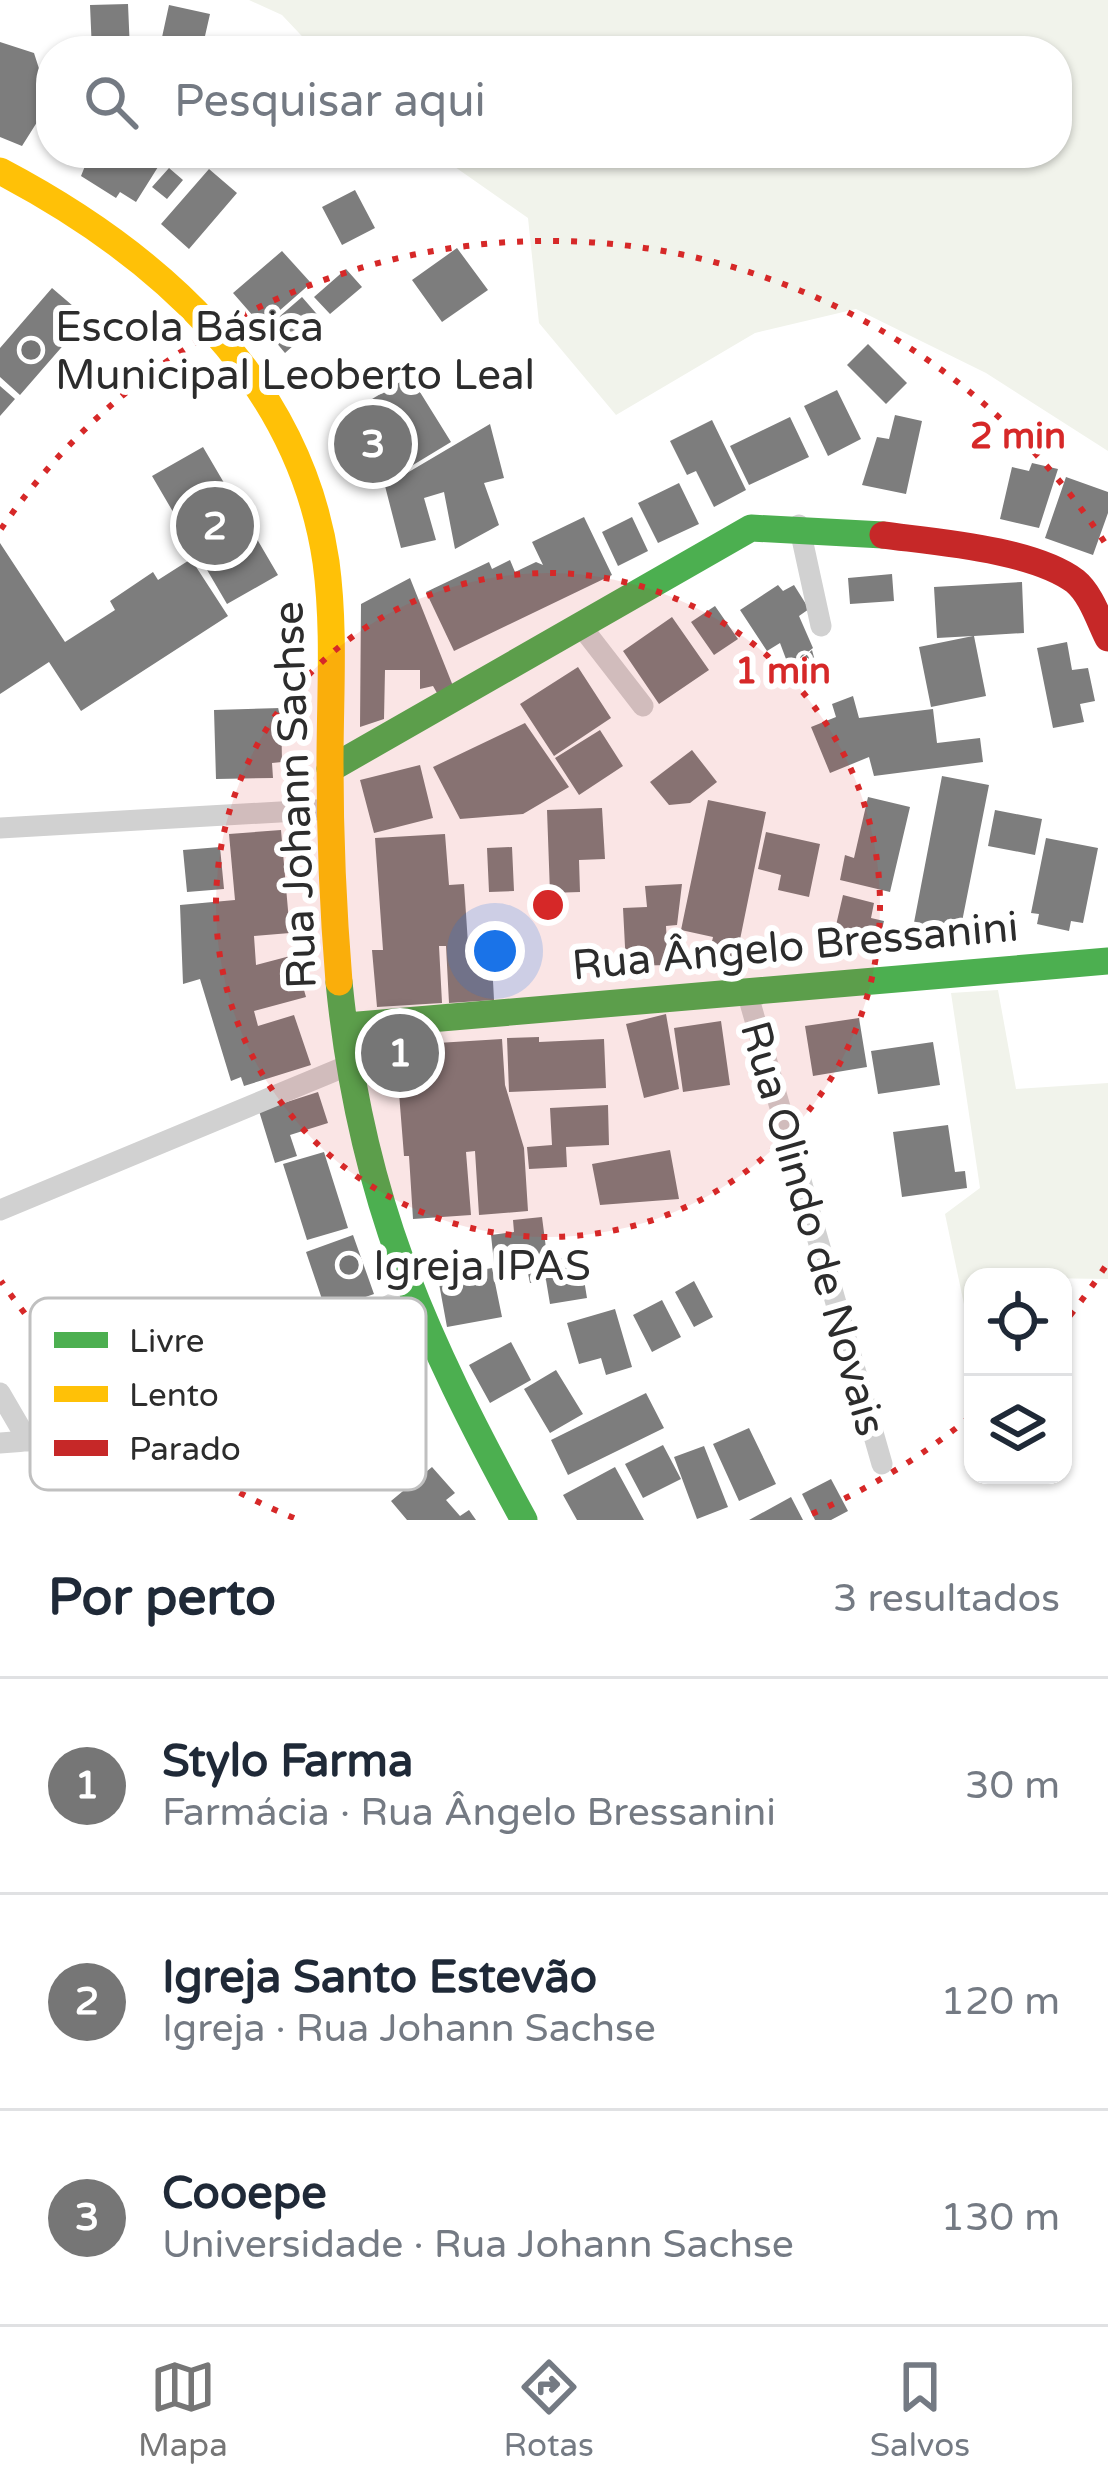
<!DOCTYPE html>
<html lang="pt">
<head>
<meta charset="utf-8">
<style>
	:root { --surface:#fff; --page:#f2f2f3; --text:#1f2937; --muted:#747a83; --line:#e0e1e3; --accent:#767676 }
	body { margin:0; font-family:"Varela Round",sans-serif; background:var(--page); color:var(--text) }
	.controls { position:absolute; right:36px; bottom:36px; display:grid; overflow:hidden; border-radius:24px; box-shadow:0 3px 9px #0004 }
	.controls button { width:108px; height:108px; display:grid; place-items:center; padding:0; border:0; border-bottom:3px solid var(--line); background:var(--surface); color:var(--text); font:60px sans-serif }
	.you { position:absolute; left:495px; top:951px; width:42px; height:42px; margin:-30px; border:9px solid #fff; border-radius:50%; background:#1a73e8; box-shadow:0 0 0 18px #1a73e833 }
	.badge { display:grid; place-items:center; width:78px; height:78px; border-radius:50%; background:var(--accent); color:#fff; font-size:39px; font-weight:700 }
	.pin { position:absolute; translate:-50% -50%; border:6px solid #fff; box-shadow:0 3px 12px #0006 }
	.list { margin:0; padding:0; list-style:none }
	h2 { display:flex; justify-content:space-between; align-items:center; height:156px; margin:0; padding:0 48px; font-size:51px }
	h2 small { font-size:39px; font-weight:400; color:var(--muted) }
	.list li { display:grid; grid-template-columns:78px 1fr auto; gap:36px; align-items:center; box-sizing:border-box; height:216px; padding:0 48px; border-top:3px solid var(--line) }
	.list b { display:block; font-size:45px; white-space:nowrap }
	.list p { margin:0; font-size:39px; white-space:nowrap; color:var(--muted) }
	.list em { font-size:39px; font-style:normal; color:var(--muted) }
	.icon { flex:none; width:66px; height:66px; fill:none; stroke:currentColor; stroke-width:2; stroke-linecap:round; stroke-linejoin:round }
	.map { position:relative; flex:none; width:1108px; height:1520px; overflow:hidden }
	.search { position:absolute; background:var(--surface); box-shadow:0 3px 9px #0004; left:36px; right:36px; top:36px; height:132px; display:flex; align-items:center; gap:30px; box-sizing:border-box; padding:0 42px; border-radius:48px; color:var(--muted); font-size:45px }
	.sheet { height:804px; background:var(--surface) }
	nav { display:flex; justify-content:space-around; align-items:center; box-sizing:border-box; height:168px; border-top:3px solid var(--line); background:var(--surface); font-size:33px; color:var(--muted) }
	nav a { display:grid; justify-items:center; gap:6px }
	nav .on { color:var(--accent) }
	.map>svg:first-child { display:block }
	.green { fill:#f1f3eb }
	.building { fill:#7d7d7d }
	.lines { fill:none; stroke-linecap:round; stroke-linejoin:round }
	.street { stroke:#d1d1d1; stroke-width:21 }
	.fast { stroke:#4caf50; stroke-width:27 }
	.slow { stroke:#ffc107; stroke-width:27 }
	.jam { stroke:#c62828; stroke-width:27 }
	.ring { fill:none; stroke:#d62828; stroke-width:6; stroke-dasharray:6 12 }
	.poi-dot { fill:#767676; stroke:#fff; stroke-width:4.5 }
	.labels { text-anchor:middle; stroke-width:12; stroke-linejoin:round; paint-order:stroke }
	.poi-label { font-size:42px; fill:#2c2c2c; stroke:#fff; text-anchor:start }
	.street-label { font-size:42px; fill:#2c2c2c; stroke:#fff }
	.key { fill:#fff; stroke:#c0c0c0; stroke-width:3 }
	.key-label { font-size:33px; fill:#2c2c2c }
	.centre { fill:#d62828; stroke:#fff; stroke-width:6 }
	.ring-label { font-size:36px; text-anchor:middle; font-weight:bold; fill:#d62828; stroke:#fff; stroke-width:12; stroke-linejoin:round; paint-order:stroke }
</style>
</head>
<body>
<div class="map">
<svg width="1108" height="1520" viewBox="0 0 1108 1520">
	<rect width="100%" height="100%" fill="#fff"/>
	<path class="green" d="M249,0H1108V451L986,373L856,309L755,333L616,415L539,323L528,218L435,153H1057V51H316L282,15Z
		M998,990L1016,1089L1108,1083V1279L973,1277V1306L965,1309L945,1214L980,1188L951,993Z"/>
	<path class="building" d="M128,4L130,51H92L90,5Z
		M169,5L210,14L205,36L230,42L228,51H159Z
		M0,42L34,53L43,81L51,86V100L22,146L0,137Z
		M67,153H154L163,159L136,202L120,192L116,198L81,176L87,161Z
		M169,168L183,180L167,199L152,187Z
		M209,169L237,193L189,249L161,224Z
		M355,190L375,228L342,245L322,207Z
		M457,248L488,290L442,322L412,280Z
		M282,251L311,283L262,326L233,293Z
		M346,269L362,287L330,314L314,297Z
		M52,288L87,318L20,395L0,377V348Z
		M302,297L322,320L285,353L265,329Z
		M868,344L907,383L886,404L847,365Z
		M410,376L451,442L385,482L344,416Z
		M0,386L15,399L0,416Z
		M837,390L861,439L828,456L804,406Z
		M895,415L922,421L906,494L862,485L877,437L889,439Z
		M790,417L809,457L749,485L730,446Z
		M712,420L746,490L714,507L696,471L687,475L670,441Z
		M490,424L504,478L484,483L499,525L455,549L444,492L424,498L436,540L401,548L385,486Z
		M203,447L278,575L227,604L152,476Z
		M1032,463L1058,469L1039,528L1000,519L1012,467L1029,471Z
		M1066,477L1108,492V513L1093,555L1045,538Z
		M679,483L699,524L658,543L638,503Z
		M584,517L612,575L454,651L426,592L489,562L492,569L510,560L515,572L536,562L543,565L532,542Z
		M632,517L648,551L618,566L602,532Z
		M0,543L65,642L115,610L110,601L153,572L158,580L191,559L228,616L81,711L49,662L0,694Z
		M892,574L894,601L850,604L848,578Z
		M410,578L453,686L437,693L433,686L420,689V670H385L384,719L360,727L361,604Z
		M1022,582L1024,633L974,636L986,696L931,707L919,647L973,636L937,638L934,587Z
		M778,585L783,591L794,585L809,609L799,616L813,648L789,667L780,643L767,651L740,610Z
		M715,606L738,639L714,655L691,622Z
		M672,617L709,670L659,704L623,651Z
		M1067,642L1072,670L1088,668L1095,701L1080,704L1084,722L1053,728L1037,648Z
		M812,650L818,672L798,688L786,673Z
		M578,667L611,718L554,756L520,704Z
		M853,696L859,718L933,709L937,743L980,738L983,762L874,776L869,757L830,773L811,727L836,717L832,704Z
		M281,708L282,762L272,763L273,778L216,779L214,710Z
		M525,723L569,787L523,814L460,819L433,767Z
		M600,730L623,766L579,795L555,758Z
		M692,750L717,782L690,803L669,805L650,782Z
		M420,765L433,818L374,833L360,780Z
		M942,776L989,785L958,942L912,933Z
		M868,797L910,807L890,892L840,880L845,855L854,858Z
		M708,800L766,812L734,969L707,964L713,937L681,930Z
		M602,808L605,859L579,860L580,892L550,893L547,810Z
		M995,810L1042,819L1035,855L988,846Z
		M281,830L290,933L254,936L256,965L294,955L306,997L254,1011L258,1026L294,1015L311,1065L244,1086L241,1077L231,1081L200,979L183,984L180,905L235,900L229,834Z
		M766,832L820,844L809,897L778,890L781,875L758,869Z
		M445,834L449,885L464,884L468,944L491,943L494,1000L449,1003L446,946H439L442,1003L377,1007L372,950H383L375,838Z
		M1046,838L1098,848L1083,923L1071,921L1069,931L1037,924L1039,914L1031,913Z
		M220,847L224,889L187,892L183,850Z
		M512,847L514,891L489,892L487,848Z
		M682,884L677,925L666,926L668,965L626,966L623,908L647,907L645,886Z
		M843,895L874,903L871,918L884,921L877,951L848,944L850,937L834,934Z
		M666,1014L679,1089L644,1098L626,1024Z
		M859,1018L867,1067L813,1076L805,1026Z
		M721,1021L730,1085L683,1092L674,1028Z
		M539,1037V1042L604,1039L606,1088L509,1092L507,1038Z
		M502,1039L505,1085L524,1148L528,1211L479,1215L475,1151L466,1152L471,1215L413,1219L409,1156H404L399,1093H392L389,1046Z
		M933,1042L940,1085L878,1094L871,1051Z
		M318,1092L328,1123L290,1135L297,1156L275,1163L259,1111Z
		M608,1105L609,1145L566,1147L567,1167L529,1169L527,1147L552,1145L550,1108Z
		M948,1125L955,1172L965,1171L967,1188L902,1197L893,1132Z
		M670,1150L679,1199L600,1205L592,1164Z
		M324,1152L348,1228L307,1240L283,1164Z
		M542,1217L547,1256L494,1263L491,1235L514,1232L513,1220Z
		M353,1235L374,1294L326,1311L306,1252Z
		M580,1255L587,1298L550,1304L546,1280L530,1283L526,1264Z
		M492,1268L502,1317L447,1327L438,1278Z
		M694,1281L713,1317L694,1327L675,1292Z
		M662,1300L681,1337L652,1352L633,1315Z
		M615,1309L632,1367L606,1375L601,1358L579,1364L567,1323Z
		M511,1342L531,1380L490,1403L469,1365Z
		M556,1370L583,1414L550,1433L524,1389Z
		M646,1393L664,1428L568,1475L551,1440Z
		M749,1428L776,1484L739,1501L713,1444Z
		M362,1438L381,1460L346,1491L327,1470Z
		M663,1445L681,1479L643,1498L625,1464Z
		M704,1446L728,1507L697,1519L674,1457Z
		M432,1467L455,1493L446,1500L460,1516L469,1510L476,1520H407L391,1501Z
		M615,1467L644,1520H577L563,1495Z
		M831,1479L848,1511L831,1520H815L802,1494Z
		M791,1497L803,1520H749Z"/>
	<g class="lines">
		<path class="street" d="M799,525L821,626
			M581,626L643,706
			M0,828L332,809
			M747,992L882,1464
			M0,1210L349,1065
			M0,1393L28,1441
			M0,1443C148,1435 280,1356 411,1295"/>
		<path class="fast" d="M330,769L751,528L883,535
			M339,982C360,1197 422,1333 524,1520
			M347,1026L1108,961"/>
		<path class="slow" d="M0,171C156,253 299,378 326,562C335,629 330,696 330,763C330,836 333,909 339,982"/>
		<path class="jam" d="M883,535C935,542 1032,549 1075,581C1091,594 1099,620 1108,638"/>
	</g>
	<circle cx="548" cy="905" r="332" fill="#d62828" fill-opacity=".12"/>
	<g class="ring">
		<circle cx="548" cy="905" r="332"/>
		<path d="M1105 1267A664 664 0 0 1 1064 1323M970 1417A664 664 0 0 1 802 1518M294 1518A664 664 0 0 1 1 1281M1 529A664 664 0 0 1 1105 543"/>
	</g>
	<g class="poi-dot">
		<circle cx="31" cy="350" r="12"/>
		<circle cx="349" cy="1265" r="12"/>
	</g>
	<g class="labels">
		<g class="poi-label">
			<text x="55" y="341">Escola Básica<tspan x="55" dy="48">Municipal Leoberto Leal</tspan></text>
			<text x="373" y="1280">Igreja IPAS</text>
		</g>
		<g class="street-label">
			<text transform="translate(294 795) rotate(-92)" y="15">Rua Johann Sachse</text>
			<text transform="translate(795 945) rotate(-5)" y="15">Rua Ângelo Bressanini</text>
			<text transform="translate(814 1228) rotate(74)" y="15">Rua Olindo de Novais</text>
		</g>
	</g>
	<rect x="30" y="1298" width="396" height="192" rx="18" class="key"/>
	<rect x="54" y="1332" width="54" height="16" fill="#4caf50"/>
	<rect x="54" y="1386" width="54" height="16" fill="#ffc107"/>
	<rect x="54" y="1440" width="54" height="16" fill="#c62828"/>
	<g class="key-label">
		<text x="129" y="1352">Livre</text>
		<text x="129" y="1406">Lento</text>
		<text x="129" y="1460">Parado</text>
	</g>
	<circle cx="548" cy="905" r="18" class="centre"/>
	<g class="ring-label">
		<text x="1018" y="448">2 min</text>
		<text x="783" y="683">1 min</text>
	</g>
</svg>
<div class="controls">
<button><svg class="icon" aria-label="locate" viewBox="0 0 24 24"><circle cx="12" cy="12" r="6"/><path d="M12 2v4M12 18v4M2 12h4M18 12h4"/></svg></button>
<button><svg class="icon" aria-label="layers" viewBox="0 0 24 24"><path d="M12 4l9 5-9 5-9-5zM3 14l9 5 9-5"/></svg></button>
</div>
<div class="you"></div>
<div class="pin badge" style="left:400px;top:1053px">1</div>
<div class="pin badge" style="left:215px;top:526px">2</div>
<div class="pin badge" style="left:373px;top:444px">3</div>
<div class="search"><svg class="icon" aria-label="search" viewBox="0 0 24 24"><circle cx="10" cy="10" r="6"/><path d="M15 15l6 6"/></svg>Pesquisar aqui</div>
</div>
<section class="sheet">
<h2>Por perto<small>3 resultados</small></h2>
<ul class="list">
<li><span class="badge">1</span><div><b>Stylo Farma</b><p>Farmácia · Rua Ângelo Bressanini</p></div><em>30 m</em></li>
<li><span class="badge">2</span><div><b>Igreja Santo Estevão</b><p>Igreja · Rua Johann Sachse</p></div><em>120 m</em></li>
<li><span class="badge">3</span><div><b>Cooepe</b><p>Universidade · Rua Johann Sachse</p></div><em>130 m</em></li>
</ul>
</section>
<nav>
<a class="on"><svg class="icon" aria-label="map" viewBox="0 0 24 24"><path d="M3 6l6-2 6 2 6-2v14l-6 2-6-2-6 2zM9 4v14M15 6v14"/></svg>Mapa</a>
<a><svg class="icon" aria-label="directions" viewBox="0 0 24 24"><path d="M12 3l9 9-9 9-9-9zM9 14v-3h6M13 9l2 2-2 2"/></svg>Rotas</a>
<a><svg class="icon" aria-label="saved" viewBox="0 0 24 24"><path d="M7 4h10v16l-5-4-5 4z"/></svg>Salvos</a>
</nav>
</body>
</html>
